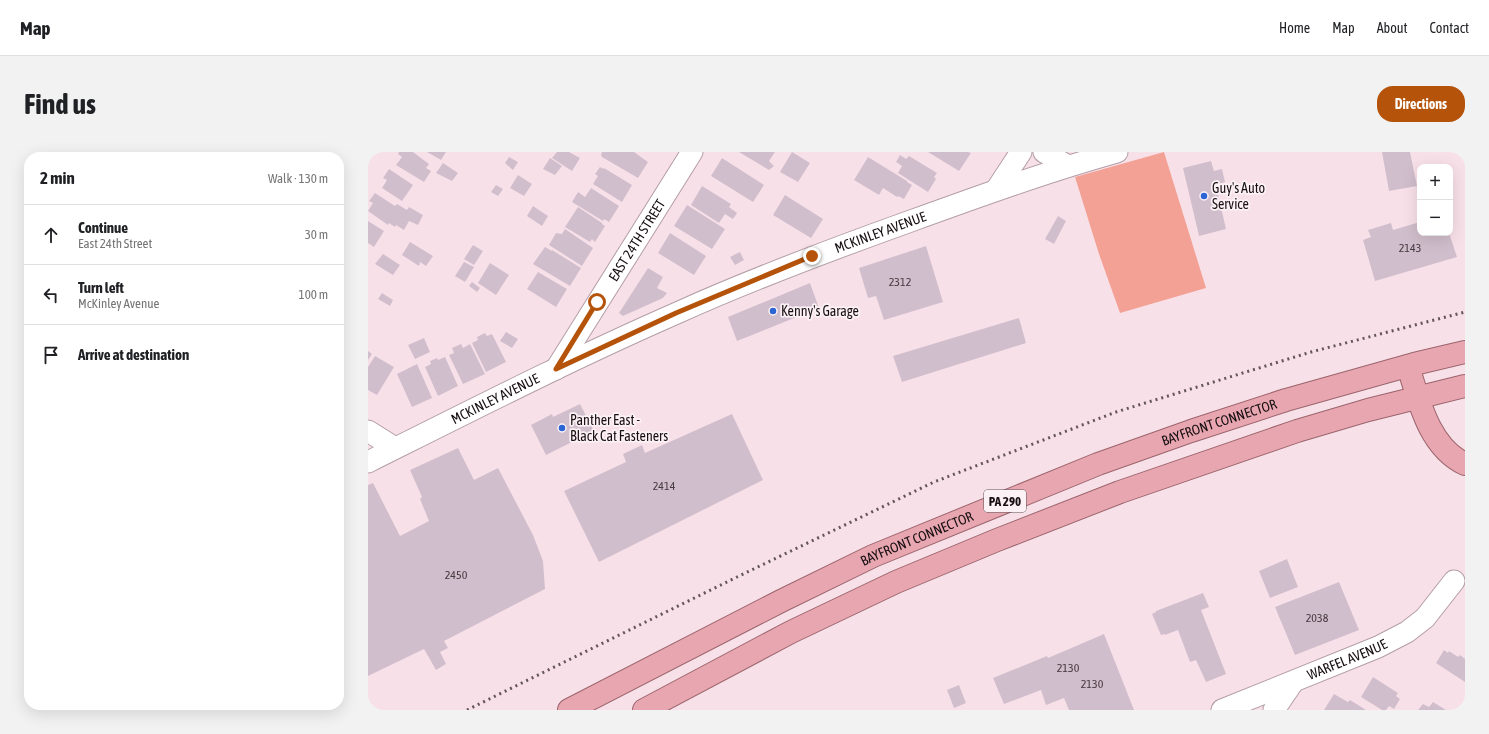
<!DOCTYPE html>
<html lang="en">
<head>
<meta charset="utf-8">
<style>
	:root { --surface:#fff; --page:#f2f2f2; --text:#202124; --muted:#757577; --line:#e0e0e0; --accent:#b45309 }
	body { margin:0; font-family:"Asap Condensed",sans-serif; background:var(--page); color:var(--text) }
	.controls { position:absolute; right:12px; top:12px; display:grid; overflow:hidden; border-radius:8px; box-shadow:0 4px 16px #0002 }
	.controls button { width:36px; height:36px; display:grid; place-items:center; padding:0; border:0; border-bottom:1px solid var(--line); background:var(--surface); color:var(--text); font:20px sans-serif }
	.stop { position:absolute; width:12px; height:12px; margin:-9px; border:3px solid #b45309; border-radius:50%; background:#fff }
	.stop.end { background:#b45309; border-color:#fff; box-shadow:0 1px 4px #0008 }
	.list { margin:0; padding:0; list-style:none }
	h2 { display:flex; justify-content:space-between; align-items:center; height:52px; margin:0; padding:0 16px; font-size:17px }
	h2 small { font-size:13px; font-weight:400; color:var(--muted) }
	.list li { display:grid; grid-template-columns:26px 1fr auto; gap:12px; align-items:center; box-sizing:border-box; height:60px; padding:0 16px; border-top:1px solid var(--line) }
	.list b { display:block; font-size:15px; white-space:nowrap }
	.list p { margin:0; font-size:13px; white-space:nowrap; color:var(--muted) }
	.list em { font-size:13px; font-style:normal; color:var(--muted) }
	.icon { flex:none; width:22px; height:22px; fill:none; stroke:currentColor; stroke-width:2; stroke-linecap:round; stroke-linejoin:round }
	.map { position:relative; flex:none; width:1097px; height:558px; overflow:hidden; border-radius:16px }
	header { display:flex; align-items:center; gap:24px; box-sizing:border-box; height:56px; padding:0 20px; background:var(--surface); border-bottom:1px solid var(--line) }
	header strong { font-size:19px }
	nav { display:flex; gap:22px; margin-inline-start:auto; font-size:14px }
	.intro { display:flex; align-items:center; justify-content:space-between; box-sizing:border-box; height:96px; padding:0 24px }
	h1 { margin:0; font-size:28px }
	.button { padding:10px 18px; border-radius:16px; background:var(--accent); color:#fff; font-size:14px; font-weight:700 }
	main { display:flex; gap:24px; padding:0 24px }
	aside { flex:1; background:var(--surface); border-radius:16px; box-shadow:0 4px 16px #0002 }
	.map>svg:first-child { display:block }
	.green { fill:#f4a195 }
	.building { fill:#d1becc }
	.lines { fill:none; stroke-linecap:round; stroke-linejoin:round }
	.minor-casing { stroke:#b49ea6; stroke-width:23 }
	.trunk-casing { stroke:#9b646c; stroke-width:24 }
	.minor { stroke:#fff; stroke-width:21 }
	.trunk { stroke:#e8a7b0; stroke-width:22 }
	.rail { stroke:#63555a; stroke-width:3; stroke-dasharray:2 4; stroke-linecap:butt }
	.route { stroke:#b45309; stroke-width:5 }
	.poi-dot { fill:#2b65d3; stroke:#fcf2f6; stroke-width:1.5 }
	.labels { text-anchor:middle; stroke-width:3.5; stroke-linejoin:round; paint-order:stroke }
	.number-label { font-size:12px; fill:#463b40 }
	.shield { fill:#fcf2f6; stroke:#5c5356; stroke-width:1 }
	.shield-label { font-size:13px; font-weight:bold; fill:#170f12 }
	.poi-label { font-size:14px; fill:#170f12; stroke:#fcf2f6; text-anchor:start }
	.street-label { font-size:14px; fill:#170f12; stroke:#fcf2f6 }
</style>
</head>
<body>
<header>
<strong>Map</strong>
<nav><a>Home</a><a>Map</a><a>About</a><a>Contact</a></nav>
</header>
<div class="intro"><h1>Find us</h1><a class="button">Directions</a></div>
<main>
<aside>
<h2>2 min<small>Walk · 130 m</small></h2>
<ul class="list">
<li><svg class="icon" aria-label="ahead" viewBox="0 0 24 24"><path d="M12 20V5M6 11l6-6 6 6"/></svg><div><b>Continue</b><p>East 24th Street</p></div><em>30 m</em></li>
<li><svg class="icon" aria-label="left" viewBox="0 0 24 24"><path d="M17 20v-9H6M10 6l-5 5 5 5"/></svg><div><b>Turn left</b><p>McKinley Avenue</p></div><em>100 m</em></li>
<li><svg class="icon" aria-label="arrive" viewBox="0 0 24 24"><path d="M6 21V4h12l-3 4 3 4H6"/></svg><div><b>Arrive at destination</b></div></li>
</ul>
</aside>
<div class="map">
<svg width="1097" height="558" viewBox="0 0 1097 558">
	<rect width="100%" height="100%" fill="#f8e0e9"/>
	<path class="green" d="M796,0L838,136L752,161L731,102L707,25Z"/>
	<path class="building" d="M31,0H45L61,12L58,16L63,19L56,30L28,13L34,5L30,2Z
		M59,0H78L73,8Z
		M189,0H201L212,6L204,19L184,6Z
		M234,0H266L280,10L270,26L234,5L233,3Z
		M371,0H407L401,9L406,14L401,18Z
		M424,0L442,11L430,30L412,20Z
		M560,0H600L603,1L591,19Z
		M1014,0H1042L1049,34L1021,39Z
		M532,3L538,7L541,4L569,21L566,25L568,27L560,40L530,21L534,14L528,10Z
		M141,5L150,10L145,18L137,11Z
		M500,5L539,29V30L544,33L536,47L530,44L529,45L515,36L511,43L486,28Z
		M182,6L194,14L187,23L175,17Z
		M354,6L396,33L385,50L343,24Z
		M843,9L846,19L854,17L857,30L848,33L858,77L831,84L815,16Z
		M75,11L90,21L84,29L68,21Z
		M232,15L236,17V16L264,33L254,50L225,32L230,24L227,22Z
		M21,17L45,33L34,49L14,36L19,28L15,26Z
		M150,23L164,32L156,44L142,36Z
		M128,33L135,37L130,44L123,40Z
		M334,34L363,52L361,55L369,61L365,67L357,62L351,71L323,53Z
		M223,36L251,54L241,70L236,67L235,69L204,50L210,40L217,45Z
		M7,41L27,54L29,52L39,58L41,55L55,63L50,73L41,69L36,78L28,73L27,75L21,71L20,73L0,59L5,51L1,49Z
		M417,43L455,67L443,86L405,63Z
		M319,53L357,77L344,97L306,74Z
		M165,54L180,64L174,74L159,64Z
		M210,55L234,71V72L237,74L227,90L224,87L222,90L197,75Z
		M690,64L698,69L686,92L677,87Z
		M0,69L16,79L6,95L0,91Z
		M1052,70V81H1081L1089,105L1007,129L995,88L1003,85L1000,78L1023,71L1025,78Z
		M197,77L225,96L214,114L181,93L188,81L194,82Z
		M302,81L338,104L326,123L290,101Z
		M42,90L65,104L58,114L52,110L51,114L34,103Z
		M105,93L115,99L106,113L96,107Z
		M558,94L575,150L516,168L508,144L500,146L491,116Z
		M177,95L184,99V98L213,116L202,134L165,112Z
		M372,100L376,108L367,113L362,105Z
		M15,102L32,113L25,123L7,112Z
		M96,110L106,115L97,130L87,124Z
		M122,111L141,123L128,143L110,131Z
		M280,116L295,125L289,136L299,141L295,146L255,164L251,161Z
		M170,120L199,137L188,155L159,137Z
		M104,130L112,136L109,140L101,134Z
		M442,131L451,156L369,189L360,165Z
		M14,141L25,148L22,154L10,147Z
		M651,166L658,191L534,230L525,204Z
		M138,180L150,187L144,196L132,189Z
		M117,181L119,184L124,182L138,210L118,220L104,191L110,188L109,185Z
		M56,186L62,200L47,207L40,193Z
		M93,192L95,196L102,192L117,222L95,232L81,203L86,201L84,196Z
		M0,199L4,202L0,208Z
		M7,204L26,215L9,243L0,238V215Z
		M77,205L90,234L70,244L57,215L63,212L62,209L69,206L70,208Z
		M49,212L64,246L44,255L29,222Z
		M212,252L226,279L178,303L163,273L184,262L185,265Z
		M364,262L395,328L231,410L196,339L258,310L255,302L274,293L277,301Z
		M90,296L106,328L130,316L165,383L175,409L177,437L76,489L80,496L72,500L78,512L68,518L56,497L0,524V333L5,331L32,384L61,369L52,347L54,345L42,318Z
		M919,407L930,435L902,446L891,419Z
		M971,430L991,478L927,503L907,455Z
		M835,441L841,455L833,458L858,522L838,530L828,508L822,510L810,478L797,483V482L793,483L784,462L788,460V459Z
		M736,482L766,558H701L696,546L678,553L673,538L636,552L625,526L679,504L680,506Z
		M1076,498L1080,501L1081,499L1090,505L1092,503L1097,507V530L1068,511Z
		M1005,525L1030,541L1028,544L1032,547L1026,557L1021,554L1018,558H1014L993,545Z
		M591,533L598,551L586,556L579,538Z
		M966,542L980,550L982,548L998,558H956Z
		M1065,550L1078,558H1050L1055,552L1061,555Z"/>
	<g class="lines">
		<g class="minor-casing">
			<g id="minor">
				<path d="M676,0L700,14"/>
				<path d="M628,38L653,0"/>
				<path id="s1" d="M188,217L324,0"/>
				<path d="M0,279L27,296"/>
				<path id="s2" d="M0,310C102,259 204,207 309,161C384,127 462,98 540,70C609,45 678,20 749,0"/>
				<path id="s3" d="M854,558L1010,495L1039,480L1057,466L1086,429"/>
				<path d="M906,558L925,530"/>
			</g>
		</g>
		<g class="trunk-casing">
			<g id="trunk">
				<path d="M1040,214C1051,249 1061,295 1097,312"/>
				<path id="s4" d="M201,558L413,449L505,404L730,312L823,279L918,248L1046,212L1097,200"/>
				<path d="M276,558L423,480L528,430L629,388L752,340L929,279L1000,258L1097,234"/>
			</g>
		</g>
		<use href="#minor" class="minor"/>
		<use href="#trunk" class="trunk"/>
		<path class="rail" d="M99,558L369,425L566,330L748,260L943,200L1097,160"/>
	</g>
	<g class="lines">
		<path class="route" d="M229,150L188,217L308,161L444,104"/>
	</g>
	<g class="poi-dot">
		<circle cx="836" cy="44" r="4"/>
		<circle cx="405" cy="159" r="4"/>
		<circle cx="194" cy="276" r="4"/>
	</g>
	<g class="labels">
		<g class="number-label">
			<text x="1042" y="100">2143</text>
			<text x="532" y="134">2312</text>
			<text x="296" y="338">2414</text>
			<text x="88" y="427">2450</text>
			<text x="949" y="470">2038</text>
			<text x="700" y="520">2130</text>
			<text x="724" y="536">2130</text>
		</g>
		<rect class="shield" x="616" y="338" width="42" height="22" rx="3"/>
		<g class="shield-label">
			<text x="637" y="354">PA 290</text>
		</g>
		<g class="poi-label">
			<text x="844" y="41">Guy's Auto<tspan x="844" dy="16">Service</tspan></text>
			<text x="413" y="164">Kenny's Garage</text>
			<text x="202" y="273">Panther East -<tspan x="202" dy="16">Black Cat Fasteners</tspan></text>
		</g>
		<g class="street-label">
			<text dy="5" stroke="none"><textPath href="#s2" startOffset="562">MCKINLEY AVENUE</textPath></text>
			<text dy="5" stroke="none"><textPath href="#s1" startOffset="152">EAST 24TH STREET</textPath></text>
			<text dy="5" stroke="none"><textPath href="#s2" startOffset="142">MCKINLEY AVENUE</textPath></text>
			<text dy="5" stroke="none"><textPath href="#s4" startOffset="712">BAYFRONT CONNECTOR</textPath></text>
			<text dy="5" stroke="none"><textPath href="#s4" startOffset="388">BAYFRONT CONNECTOR</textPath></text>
			<text dy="5" stroke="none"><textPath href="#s3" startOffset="135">WARFEL AVENUE</textPath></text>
		</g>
	</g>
</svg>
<div class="controls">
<button>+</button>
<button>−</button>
</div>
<div class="stop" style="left:229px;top:150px"></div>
<div class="stop end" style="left:444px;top:104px"></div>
</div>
</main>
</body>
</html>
